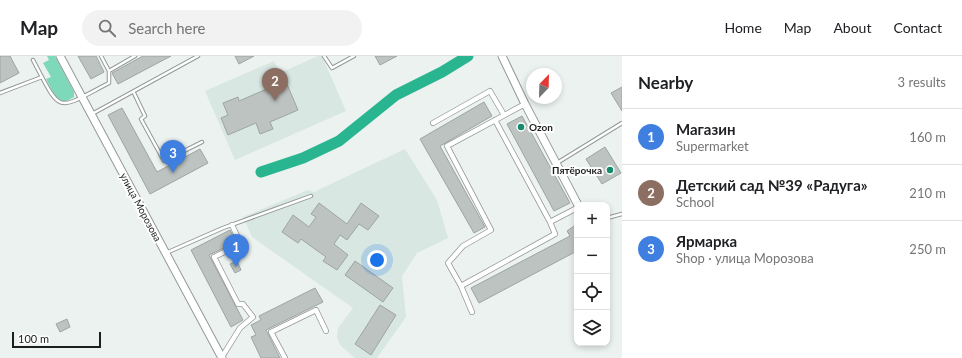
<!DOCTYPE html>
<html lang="en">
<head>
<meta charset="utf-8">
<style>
	:root { --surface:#fff; --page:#f2f2f2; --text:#202124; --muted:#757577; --line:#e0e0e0; --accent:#158b6d }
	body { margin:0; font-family:Lato,sans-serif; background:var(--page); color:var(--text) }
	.controls { position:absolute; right:12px; bottom:12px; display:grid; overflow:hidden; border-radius:8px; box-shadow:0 2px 6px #0003 }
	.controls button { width:36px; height:36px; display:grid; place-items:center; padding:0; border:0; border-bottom:1px solid var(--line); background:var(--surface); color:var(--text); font:20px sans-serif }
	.compass { position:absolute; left:526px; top:12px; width:36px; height:36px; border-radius:50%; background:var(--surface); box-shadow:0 2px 6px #0003; rotate:23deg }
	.scale { position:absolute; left:12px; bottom:10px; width:89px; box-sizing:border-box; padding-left:4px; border:2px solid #1d1f1f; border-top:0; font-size:11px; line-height:14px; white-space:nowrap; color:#1d1f1f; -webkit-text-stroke:3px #fff; paint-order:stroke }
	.you { position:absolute; left:377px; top:204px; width:14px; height:14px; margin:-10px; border:3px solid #fff; border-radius:50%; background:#1a73e8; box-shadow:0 0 0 6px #1a73e833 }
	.badge { display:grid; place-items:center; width:26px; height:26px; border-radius:50%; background:var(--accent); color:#fff; font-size:13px; font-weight:700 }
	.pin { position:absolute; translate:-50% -33px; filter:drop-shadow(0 1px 2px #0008) }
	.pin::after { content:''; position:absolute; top:21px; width:14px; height:12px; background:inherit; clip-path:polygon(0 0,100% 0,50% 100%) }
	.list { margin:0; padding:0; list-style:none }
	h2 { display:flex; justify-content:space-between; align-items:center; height:52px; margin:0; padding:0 16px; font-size:17px }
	h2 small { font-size:13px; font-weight:400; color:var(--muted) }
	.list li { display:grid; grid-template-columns:26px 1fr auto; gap:12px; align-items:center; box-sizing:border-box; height:56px; padding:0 16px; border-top:1px solid var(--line) }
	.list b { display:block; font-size:15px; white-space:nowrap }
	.list p { margin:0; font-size:13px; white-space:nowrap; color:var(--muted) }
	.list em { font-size:13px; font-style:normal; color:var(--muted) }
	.icon { flex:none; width:22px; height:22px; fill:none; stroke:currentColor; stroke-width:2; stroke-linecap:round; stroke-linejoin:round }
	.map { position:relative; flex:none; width:622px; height:302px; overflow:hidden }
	header { display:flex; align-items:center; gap:24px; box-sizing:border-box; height:56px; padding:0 20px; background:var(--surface); border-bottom:1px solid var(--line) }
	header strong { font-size:19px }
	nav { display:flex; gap:22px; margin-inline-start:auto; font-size:14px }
	.search { width:280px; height:36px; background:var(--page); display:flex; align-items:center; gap:10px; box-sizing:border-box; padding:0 14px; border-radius:22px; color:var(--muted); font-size:15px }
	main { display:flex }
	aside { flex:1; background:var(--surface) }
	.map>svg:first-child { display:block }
	.built { fill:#d8e7e1 }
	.green { fill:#7dd9ba }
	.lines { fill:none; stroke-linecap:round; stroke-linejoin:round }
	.river { stroke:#29b58f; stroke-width:11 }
	.building { fill:#bdc3c1; stroke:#9ea4a1 }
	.lane-casing { stroke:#939997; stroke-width:4.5 }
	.street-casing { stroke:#939997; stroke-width:6 }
	.secondary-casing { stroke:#939997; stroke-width:9 }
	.lane { stroke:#fff; stroke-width:2.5 }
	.street { stroke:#fff; stroke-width:4.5 }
	.secondary { stroke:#fff; stroke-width:7 }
	.poi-dot { fill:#158b6d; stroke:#fff; stroke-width:1.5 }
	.labels { text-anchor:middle; stroke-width:4; stroke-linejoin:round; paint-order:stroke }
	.poi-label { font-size:10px; font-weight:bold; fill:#1d1f1f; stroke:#fff; text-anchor:start }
	.street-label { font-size:10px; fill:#1d1f1f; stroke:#fff }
</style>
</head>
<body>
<header>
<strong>Map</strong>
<div class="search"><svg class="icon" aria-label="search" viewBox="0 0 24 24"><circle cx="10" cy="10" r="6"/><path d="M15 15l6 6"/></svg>Search here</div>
<nav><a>Home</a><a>Map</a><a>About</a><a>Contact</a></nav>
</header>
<main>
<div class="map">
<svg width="622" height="302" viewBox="0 0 622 302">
	<rect width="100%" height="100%" fill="#ebf2ef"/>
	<path class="built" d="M318,0H322L346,55L235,104L205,35L274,5L280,17Z
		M405,93L437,144L448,182L417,197L402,220L406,261L377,302H355L341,290L337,282L338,272L353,252L252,181L243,161L308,134L314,136Z"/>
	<path class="green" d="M47,0H55L74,36V41L65,46L56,42L46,23L51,21L43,7L49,4Z"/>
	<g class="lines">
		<path class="river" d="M261,116L303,102L339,85L396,39L442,16L468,0"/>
	</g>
	<path class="building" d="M0,0H10L19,17L0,27Z
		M78,0H96L104,16L91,23Z
		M143,0H171L118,28L112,17Z
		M235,0H254L239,8Z
		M375,0H397L380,9Z
		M283,19L298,54L270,66L273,73L260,78L256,67L228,79L221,62L228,59L223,47L238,41L239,45L269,32L266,26Z
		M622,31V55L611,37Z
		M484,46L492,60L440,90L485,171L474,177L420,83Z
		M122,52L157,116L200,93L208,107L150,138L108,59Z
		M522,60L570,147L554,155L507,68Z
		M605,91L621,117L602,128L586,103Z
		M319,147L347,168L361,147L379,160L368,174L359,168L347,184L340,179L334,188L348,199L337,214L323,205L326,201L301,183L298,187L282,176L293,159L309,171L316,161L311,158Z
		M577,168V195L479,247L471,232L570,180L567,175Z
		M230,174L236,186L209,199L243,264L231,271L191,194Z
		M237,205L241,214L235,217L230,208Z
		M355,205L393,232L383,246L345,219Z
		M315,232L323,246L266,274L280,302H261L251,281L256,279L251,269L261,264L259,260Z
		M380,249L396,259L371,299L355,288Z
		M67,263L70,271L60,276L56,268Z"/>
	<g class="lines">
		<g class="lane-casing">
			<path id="lane" d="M101,0L109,15L135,0
				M324,0L332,12L354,0
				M33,4C62,59 55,55 109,27V15
				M0,37L42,21
				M134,37L145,60L141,63L164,105L202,86
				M92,58L198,0
				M557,107L622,67
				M607,162L622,158
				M166,197L223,172L311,140"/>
		</g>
		<g class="street-casing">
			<path id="street" d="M495,64L550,166
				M433,67L490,35L504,59
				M461,230L448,207L463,190L491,174L447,90L525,48
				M472,256L461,230L555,178L550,166L577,152
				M222,301L240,272L253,261L243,248H238L214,201L241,188L232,169
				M285,302L271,276L316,254L326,275"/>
		</g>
		<g class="secondary-casing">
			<path id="secondary" d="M60,0L222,302
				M502,0L525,48L578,149"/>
		</g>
		<use href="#lane" class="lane"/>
		<use href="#street" class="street"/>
		<use href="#secondary" class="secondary"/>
	</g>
	<g class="poi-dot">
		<circle cx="521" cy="71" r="4"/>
		<circle cx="610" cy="114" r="4"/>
	</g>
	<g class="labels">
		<g class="poi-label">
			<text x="529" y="75">Ozon</text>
			<text x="602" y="118" text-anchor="end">Пятёрочка</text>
		</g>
		<g class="street-label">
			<text transform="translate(141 151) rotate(62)" y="4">улица Морозова</text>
		</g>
	</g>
</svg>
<div class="controls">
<button>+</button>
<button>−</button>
<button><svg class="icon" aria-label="locate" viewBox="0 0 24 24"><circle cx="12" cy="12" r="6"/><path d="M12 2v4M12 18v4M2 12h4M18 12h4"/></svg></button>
<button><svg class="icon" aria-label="layers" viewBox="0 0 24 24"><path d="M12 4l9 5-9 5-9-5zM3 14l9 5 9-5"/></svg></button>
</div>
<svg class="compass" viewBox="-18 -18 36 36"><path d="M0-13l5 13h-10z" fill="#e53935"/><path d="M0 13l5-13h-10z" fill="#757577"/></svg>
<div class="scale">100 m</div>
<div class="you"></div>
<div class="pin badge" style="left:236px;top:211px;background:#3f7fe0">1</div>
<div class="pin badge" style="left:275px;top:45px;background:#8d6e63">2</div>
<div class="pin badge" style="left:173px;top:117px;background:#3f7fe0">3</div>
</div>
<aside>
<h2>Nearby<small>3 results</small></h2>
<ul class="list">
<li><span class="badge" style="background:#3f7fe0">1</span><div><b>Магазин</b><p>Supermarket</p></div><em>160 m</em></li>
<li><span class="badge" style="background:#8d6e63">2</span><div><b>Детский сад №39 «Радуга»</b><p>School</p></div><em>210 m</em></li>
<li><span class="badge" style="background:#3f7fe0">3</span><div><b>Ярмарка</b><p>Shop · улица Морозова</p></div><em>250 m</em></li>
</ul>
</aside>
</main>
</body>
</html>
